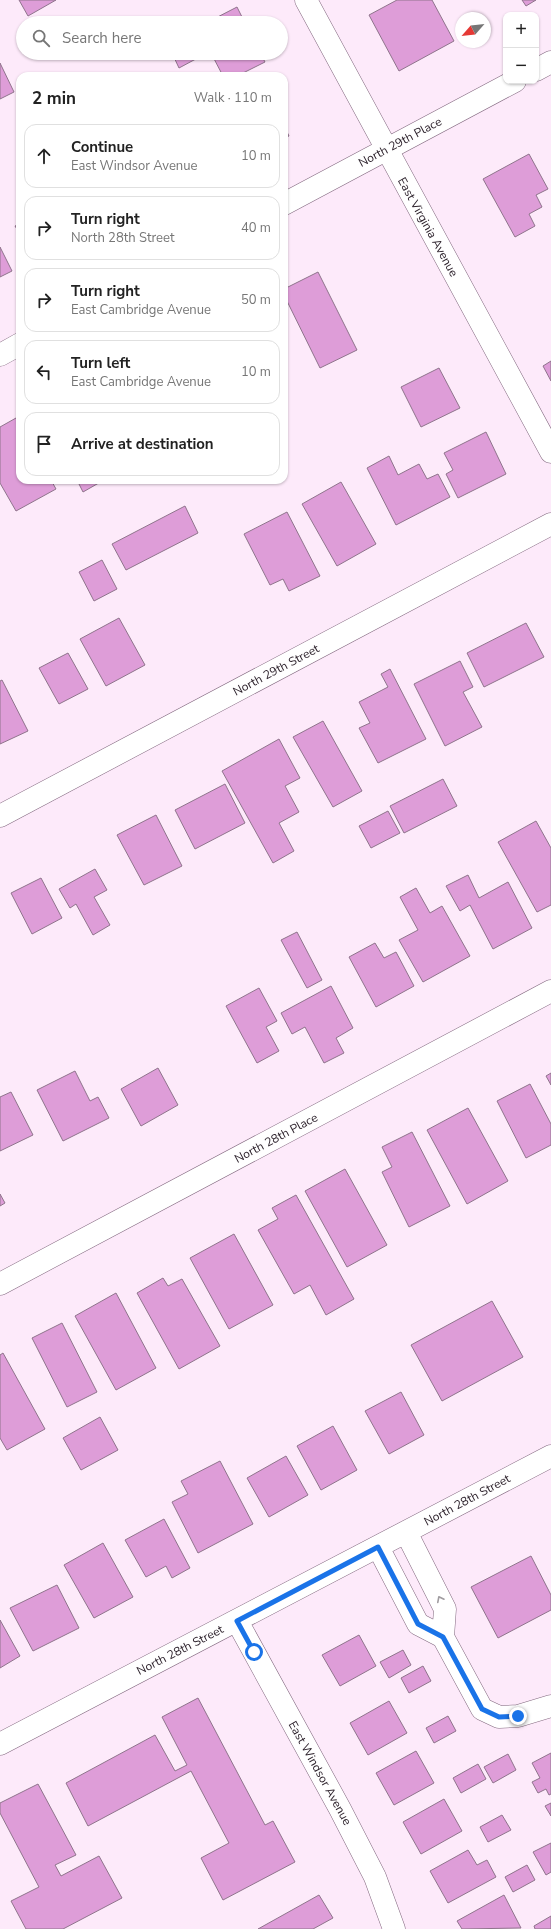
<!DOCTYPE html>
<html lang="en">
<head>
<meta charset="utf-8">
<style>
	:root { --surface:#fff; --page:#f6f6f6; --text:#222; --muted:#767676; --line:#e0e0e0 }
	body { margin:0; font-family:"Nunito Sans",sans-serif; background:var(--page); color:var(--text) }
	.controls { position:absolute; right:12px; top:12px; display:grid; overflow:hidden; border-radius:8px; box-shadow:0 1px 3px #0004 }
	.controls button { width:36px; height:36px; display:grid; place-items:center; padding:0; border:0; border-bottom:1px solid var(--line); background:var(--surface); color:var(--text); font:20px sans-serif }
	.compass { position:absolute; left:455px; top:12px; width:36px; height:36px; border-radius:50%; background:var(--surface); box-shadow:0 1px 3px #0004; rotate:242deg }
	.stop { position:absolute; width:12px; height:12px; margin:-9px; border:3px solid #1a73e8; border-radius:50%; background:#fff }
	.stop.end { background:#1a73e8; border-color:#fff; box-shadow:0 1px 4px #0008 }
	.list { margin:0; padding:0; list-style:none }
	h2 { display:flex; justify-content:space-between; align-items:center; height:52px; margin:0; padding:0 16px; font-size:17px }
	h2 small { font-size:13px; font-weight:400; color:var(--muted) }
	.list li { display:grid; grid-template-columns:26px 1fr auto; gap:12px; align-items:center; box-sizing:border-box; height:64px; margin:0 8px 8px; padding:0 8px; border:1px solid var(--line); border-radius:12px }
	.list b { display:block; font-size:15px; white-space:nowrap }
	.list p { margin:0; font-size:13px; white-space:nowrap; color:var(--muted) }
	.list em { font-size:13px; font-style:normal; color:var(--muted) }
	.icon { flex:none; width:22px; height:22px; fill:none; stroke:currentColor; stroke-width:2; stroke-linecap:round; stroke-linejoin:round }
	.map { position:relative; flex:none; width:551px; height:1929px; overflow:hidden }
	.search { position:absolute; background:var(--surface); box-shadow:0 1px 3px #0004; left:16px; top:16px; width:272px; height:44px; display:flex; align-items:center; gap:10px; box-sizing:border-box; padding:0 14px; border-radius:22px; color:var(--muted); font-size:15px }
	.panel { position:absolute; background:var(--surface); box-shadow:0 1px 3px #0004; left:16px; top:72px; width:272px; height:412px; border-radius:12px }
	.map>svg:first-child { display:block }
	.building { fill:#de9dd8; stroke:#8f748c }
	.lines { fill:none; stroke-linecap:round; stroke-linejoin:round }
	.minor-casing { stroke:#82687f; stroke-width:23 }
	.minor { stroke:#fff; stroke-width:22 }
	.oneway { stroke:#a09ca0 }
	.route { stroke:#1a73e8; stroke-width:5 }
	.labels { text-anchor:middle; stroke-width:3; stroke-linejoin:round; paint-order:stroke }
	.street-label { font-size:12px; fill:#2d222c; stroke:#fefefe }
</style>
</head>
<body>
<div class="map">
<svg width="551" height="1929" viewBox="0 0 551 1929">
	<rect width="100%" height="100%" fill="#fdeafa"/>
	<path class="building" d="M19,0H56L28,16Z
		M397,0H432L454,41L399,71L369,15Z
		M522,0H536L526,6Z
		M237,7L245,23H206Z
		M172,53H207L179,68Z
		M211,53H260L265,62L237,76H223Z
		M0,63L14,92L0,99Z
		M284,126L289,136L284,138Z
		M529,154L548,189L536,195L542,207L529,214L535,226L515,237L483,179Z
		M20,224V234L15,226Z
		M0,247L12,271L0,277Z
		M318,272L357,350L320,368L284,295V289Z
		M551,361V381L543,366Z
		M439,368L460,408L421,427L401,387Z
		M16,418L20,425V480H51L56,489L16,511L0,483V427Z
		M486,432L506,474L458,498L446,474L453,470L444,453Z
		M389,456L398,475L419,464L427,479L438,474L450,497L396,525L367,468Z
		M77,480H104L83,492Z
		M341,482L376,544L337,566L302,504Z
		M185,506L198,533L126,570L112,544Z
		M287,512L320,576L289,591L283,579L270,585L244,534Z
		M102,560L117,589L94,601L79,572Z
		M119,618L145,665L106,686L80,639Z
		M526,623L544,657L484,687L467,653Z
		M68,653L88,689L59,704L39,668Z
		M460,661L473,687L463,692L482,727L445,746L414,684Z
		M390,669L426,739L378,763L359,728L370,723L359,702L388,687L381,674Z
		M2,680L28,731L0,744V681Z
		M323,721L362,791L333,807L293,737Z
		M279,739L300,778L285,786L299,812L279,823L294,851L273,863L222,771Z
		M443,779L457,806L404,833L390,806Z
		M225,784L245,823L195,849L175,810Z
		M388,811L400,833L371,848L359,826Z
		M156,815L182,866L144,885L117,835Z
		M536,821L551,848V905L537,912L498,842Z
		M95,869L107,890L94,897L110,925L93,935L76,904L70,908L59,889Z
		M468,875L479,898L508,882L532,928L493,949L470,905L460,911L446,886Z
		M41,878L62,918L32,934L11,893Z
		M416,888L430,913L442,906L470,956L423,982L399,940L418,930L400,897Z
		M297,932L322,980L307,988L281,940Z
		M375,943L384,958L396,952L414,986L376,1007L349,957Z
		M331,986L353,1028L336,1038L344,1053L324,1063L305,1027L292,1034L281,1013Z
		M259,988L277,1021L266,1027L279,1051L257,1063L226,1006Z
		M158,1068L178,1105L141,1126L121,1089Z
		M75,1071L90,1101L98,1097L109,1118L63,1141L37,1090Z
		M551,1073V1085L546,1076Z
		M530,1084L551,1124V1145L526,1158L497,1101Z
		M11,1092L33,1135L0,1151V1097Z
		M468,1108L508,1181L467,1204L427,1130Z
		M412,1132L450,1206L409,1227L382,1172L392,1167L382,1147Z
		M345,1169L387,1245L347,1267L305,1191Z
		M0,1194L5,1203L0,1206Z
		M296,1195L354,1299L326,1315L310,1285L294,1294L258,1230L278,1219L272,1208Z
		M234,1234L273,1305L229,1329L190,1258Z
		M163,1278L168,1286L182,1279L220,1346L179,1369L137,1293Z
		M116,1293L156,1368L116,1390L75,1316Z
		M492,1301L523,1357L442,1401L411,1345Z
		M62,1323L97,1392L67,1407L32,1338Z
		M3,1353L45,1429L7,1450L0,1438V1355Z
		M401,1392L424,1435L389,1454L365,1411Z
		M100,1417L118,1450L81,1470L63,1438Z
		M333,1426L357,1470L321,1490L297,1446Z
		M286,1456L308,1495L269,1517L247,1478Z
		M220,1461L253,1524L198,1553L172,1502L188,1494L181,1481Z
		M164,1519L190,1568L172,1578L166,1566L146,1577L125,1540Z
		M103,1543L133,1597L94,1618L64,1565Z
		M531,1556L551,1595V1610L498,1638L471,1587Z
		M57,1585L79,1628L33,1651L10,1608Z
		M0,1620L20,1656L0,1668Z
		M359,1635L376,1666L340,1686L322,1655Z
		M403,1650L411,1665L389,1678L380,1662Z
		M423,1666L431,1681L409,1693L401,1678Z
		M198,1698L265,1825L273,1821L295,1862L223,1900L201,1858L229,1843L191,1771L88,1826L66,1783L155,1735L175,1771L187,1765L162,1717Z
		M389,1701L407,1733L368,1755L350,1723Z
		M448,1716L456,1731L434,1743L426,1728Z
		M416,1751L434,1783L394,1805L376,1773Z
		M551,1753V1794L549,1795L546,1789L538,1793L532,1782L540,1778L532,1763Z
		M508,1754L516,1770L493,1783L484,1767Z
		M478,1764L486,1779L461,1793L453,1778Z
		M38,1784L76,1855L55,1865L61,1876L99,1856L122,1898L63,1929H26L11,1901L39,1887L0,1813V1803Z
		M444,1799L462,1831L421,1854L403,1822Z
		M551,1803V1816L545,1806Z
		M502,1815L511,1830L488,1842L480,1827Z
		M551,1843V1872L546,1875L533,1852Z
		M468,1850L477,1865L487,1860L496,1877L448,1903L430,1871Z
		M527,1865L535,1880L513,1892L505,1877Z
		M319,1895L333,1918L313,1929H258Z
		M504,1895L521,1928L462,1929L457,1921Z
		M551,1916V1929H535L534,1926Z"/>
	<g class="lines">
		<g class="minor-casing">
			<path id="minor" d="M306,0L551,452
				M536,70L551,62
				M284,204L515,81
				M0,355L20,344
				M0,816L551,524
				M0,1284L551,991
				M406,1532L445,1609L443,1637L482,1709L499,1717L518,1716L551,1706
				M378,1547L418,1624L443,1637
				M237,1621L340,1809L375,1877L394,1929
				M0,1744L551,1456"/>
		</g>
		<use href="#minor" class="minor"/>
	</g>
	<defs><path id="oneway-chevron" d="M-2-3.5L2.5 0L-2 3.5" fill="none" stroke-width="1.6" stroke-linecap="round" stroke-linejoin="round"/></defs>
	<use class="oneway" href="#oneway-chevron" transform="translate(440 1599) rotate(-117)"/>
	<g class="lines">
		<path class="route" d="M254,1652L237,1621L378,1547L418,1624L443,1637L482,1709L499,1717L518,1716"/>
	</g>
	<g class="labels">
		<g class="street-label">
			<text transform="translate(400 142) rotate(-28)" y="4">North 29th Place</text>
			<text transform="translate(428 227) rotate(61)" y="4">East Virginia Avenue</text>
			<text transform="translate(276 670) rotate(-28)" y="4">North 29th Street</text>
			<text transform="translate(276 1138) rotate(-28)" y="4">North 28th Place</text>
			<text transform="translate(467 1500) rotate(-28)" y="4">North 28th Street</text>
			<text transform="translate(180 1650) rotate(-27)" y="4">North 28th Street</text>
			<text transform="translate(320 1773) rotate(61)" y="4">East Windsor Avenue</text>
		</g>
	</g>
</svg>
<div class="controls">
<button>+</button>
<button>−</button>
</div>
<svg class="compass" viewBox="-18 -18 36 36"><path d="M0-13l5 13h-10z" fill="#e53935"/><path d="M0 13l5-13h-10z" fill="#767676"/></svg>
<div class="stop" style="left:254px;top:1652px"></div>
<div class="stop end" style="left:518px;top:1716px"></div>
<div class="search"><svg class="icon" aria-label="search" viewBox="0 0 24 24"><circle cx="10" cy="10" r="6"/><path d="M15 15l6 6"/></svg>Search here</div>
<section class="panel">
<h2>2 min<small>Walk · 110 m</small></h2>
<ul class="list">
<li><svg class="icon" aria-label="ahead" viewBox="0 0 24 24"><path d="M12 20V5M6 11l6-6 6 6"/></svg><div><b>Continue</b><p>East Windsor Avenue</p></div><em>10 m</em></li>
<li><svg class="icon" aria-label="right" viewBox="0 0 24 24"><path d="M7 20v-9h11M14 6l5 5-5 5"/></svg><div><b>Turn right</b><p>North 28th Street</p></div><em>40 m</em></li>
<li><svg class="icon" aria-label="right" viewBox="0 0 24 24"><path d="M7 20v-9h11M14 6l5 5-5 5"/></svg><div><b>Turn right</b><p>East Cambridge Avenue</p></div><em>50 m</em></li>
<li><svg class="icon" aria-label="left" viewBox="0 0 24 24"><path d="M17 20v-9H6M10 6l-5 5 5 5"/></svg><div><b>Turn left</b><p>East Cambridge Avenue</p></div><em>10 m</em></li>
<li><svg class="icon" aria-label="arrive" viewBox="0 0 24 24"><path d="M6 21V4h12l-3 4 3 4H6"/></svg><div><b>Arrive at destination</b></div></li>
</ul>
</section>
</div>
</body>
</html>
